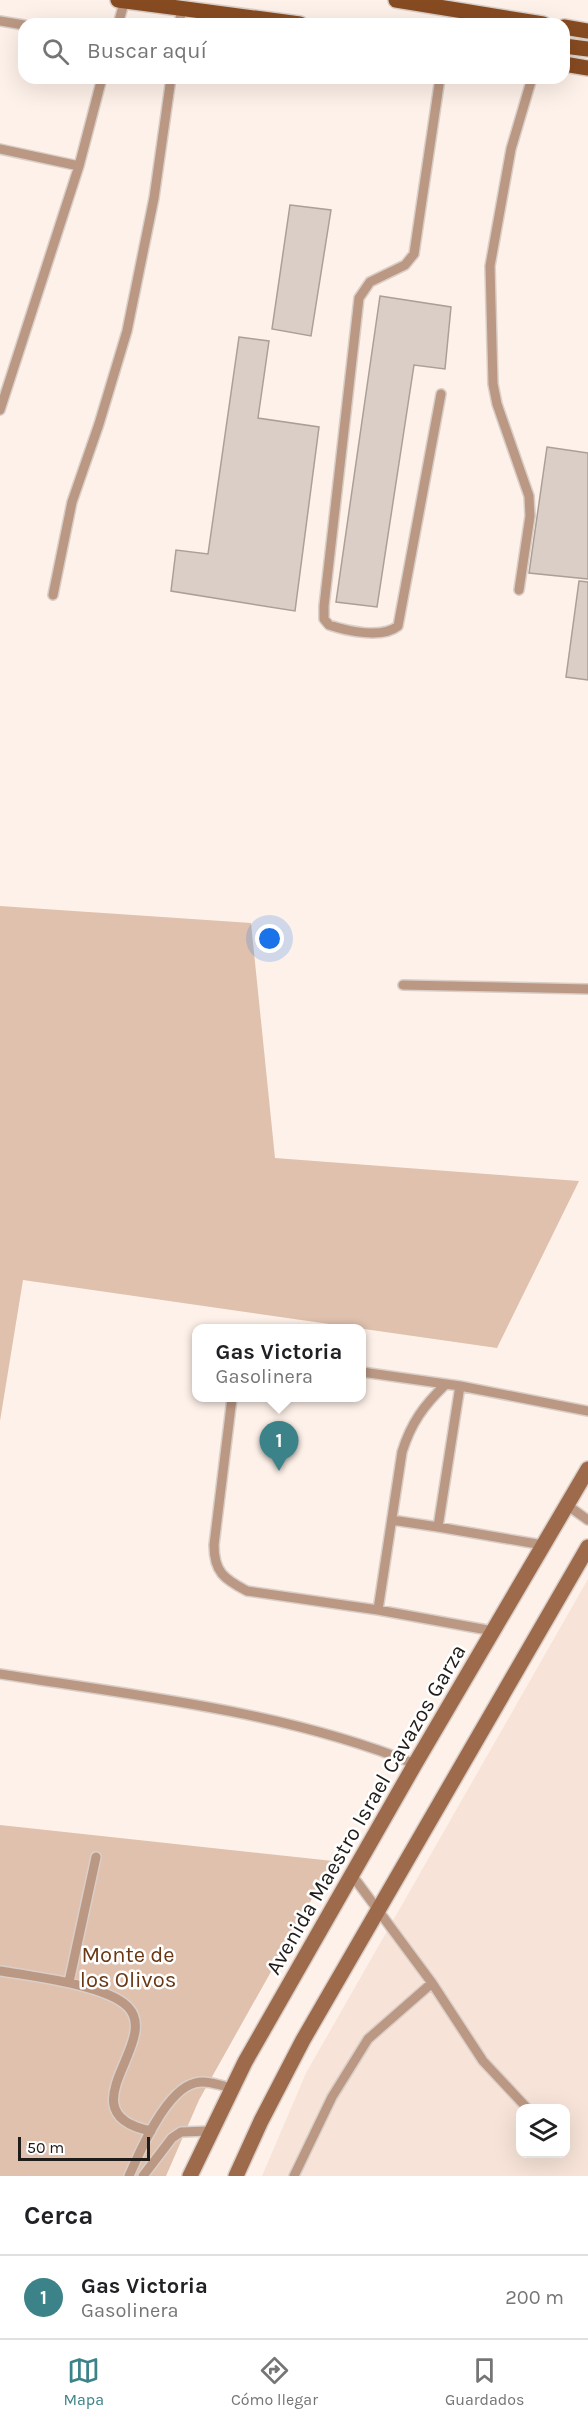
<!DOCTYPE html>
<html lang="es">
<head>
<meta charset="utf-8">
<style>
	:root { --surface:#fff; --page:#f6f6f6; --text:#202124; --muted:#757577; --line:#e0e0e0; --accent:#3b8389 }
	body { margin:0; font-family:Karla,sans-serif; background:var(--page); color:var(--text) }
	.controls { position:absolute; right:18px; bottom:18px; display:grid; overflow:hidden; border-radius:12px; box-shadow:0 6px 24px #0002 }
	.controls button { width:54px; height:54px; display:grid; place-items:center; padding:0; border:0; border-bottom:2px solid var(--line); background:var(--surface); color:var(--text); font:30px sans-serif }
	.scale { position:absolute; left:18px; bottom:15px; width:132px; box-sizing:border-box; padding-left:6px; border:3px solid #201c19; border-top:0; font-size:16px; line-height:21px; white-space:nowrap; color:#201c19; -webkit-text-stroke:4px #fff; paint-order:stroke }
	.you { position:absolute; left:270px; top:939px; width:21px; height:21px; margin:-15px; border:4px solid #fff; border-radius:50%; background:#1a73e8; box-shadow:0 0 0 9px #1a73e833 }
	.badge { display:grid; place-items:center; width:39px; height:39px; border-radius:50%; background:var(--accent); color:#fff; font-size:20px; font-weight:700 }
	.pin { position:absolute; translate:-50% -50px; filter:drop-shadow(0 2px 3px #0008) }
	.pin::after { content:''; position:absolute; top:32px; width:21px; height:18px; background:inherit; clip-path:polygon(0 0,100% 0,50% 100%) }
	.popup { position:absolute; left:192px; top:1324px; width:174px; height:78px; box-sizing:border-box; display:grid; place-content:center; border-radius:12px; background:var(--surface); filter:drop-shadow(0 2px 4px #0005); font-size:20px; white-space:nowrap; color:var(--muted) }
	.popup b { font-size:22px; color:var(--text) }
	.popup::after { content:''; position:absolute; left:50%; top:100%; margin-left:-12px; border:12px solid transparent; border-top-color:var(--surface) }
	.list { margin:0; padding:0; list-style:none }
	h2 { display:flex; justify-content:space-between; align-items:center; height:78px; margin:0; padding:0 24px; font-size:26px }
	h2 small { font-size:20px; font-weight:400; color:var(--muted) }
	.list li { display:grid; grid-template-columns:39px 1fr auto; gap:18px; align-items:center; box-sizing:border-box; height:84px; padding:0 24px; border-top:2px solid var(--line) }
	.list b { display:block; font-size:22px; white-space:nowrap }
	.list p { margin:0; font-size:20px; white-space:nowrap; color:var(--muted) }
	.list em { font-size:20px; font-style:normal; color:var(--muted) }
	.icon { flex:none; width:33px; height:33px; fill:none; stroke:currentColor; stroke-width:2; stroke-linecap:round; stroke-linejoin:round }
	.map { position:relative; flex:none; width:588px; height:2176px; overflow:hidden }
	.search { position:absolute; background:var(--surface); box-shadow:0 6px 24px #0002; left:18px; right:18px; top:18px; height:66px; display:flex; align-items:center; gap:15px; box-sizing:border-box; padding:0 21px; border-radius:18px; color:var(--muted); font-size:22px }
	.sheet { height:162px; background:var(--surface) }
	nav { display:flex; justify-content:space-around; align-items:center; box-sizing:border-box; height:84px; border-top:2px solid var(--line); background:var(--surface); font-size:16px; color:var(--muted) }
	nav a { display:grid; justify-items:center; gap:3px }
	nav .on { color:var(--accent) }
	.map>svg:first-child { display:block }
	.built { fill:#f7e3d7; fill-rule:evenodd }
	.green { fill:#dfc1ae }
	.building { fill:#dbcec7; stroke:#ab9f98; stroke-width:1.5 }
	.lines { fill:none; stroke-linecap:round; stroke-linejoin:round }
	.lane-casing { stroke:#dacfc8; stroke-width:12 }
	.secondary-casing { stroke:#dacfc8; stroke-width:18 }
	.primary-casing { stroke:#dacfc8; stroke-width:18 }
	.lane { stroke:#bb9883; stroke-width:9 }
	.secondary { stroke:#9d6b4c; stroke-width:15 }
	.primary { stroke:#874b21; stroke-width:15 }
	.labels { text-anchor:middle; stroke-width:5; stroke-linejoin:round; paint-order:stroke }
	.street-label { font-size:22px; fill:#201c19; stroke:#fff }
	.park-label { font-size:22px; fill:#693713; stroke:#fff }
</style>
</head>
<body>
<div class="map">
<svg width="588" height="2176" viewBox="0 0 588 2176">
	<rect width="100%" height="100%" fill="#fef1e9"/>
	<path class="built" d="M588,1579V2176H262L306,2073ZM520,2108H566V2154H520Z"/>
	<path class="green" d="M0,906L251,923L275,1158L579,1181L497,1348L23,1280L0,1421Z
		M0,1825L333,1861L199,2100L166,2176H0Z"/>
	<path class="building" d="M290,205L331,210L311,336L272,329Z
		M380,296L451,307L445,369L414,365L377,607L336,602Z
		M239,337L269,341L258,418L319,427L295,611L171,591L176,550L208,554Z
		M547,447L588,453V579L529,573Z
		M579,581L588,582V680L566,677Z"/>
	<g class="lines">
		<g class="lane-casing">
			<path id="lane" d="M0,21L24,25
				M118,24L125,0
				M179,24L182,8
				M440,78L414,254L405,265L370,282L359,298L324,606V619L329,625C347,631 382,639 398,626L441,394
				M0,149L79,166
				M0,410L79,166L102,78
				M519,590L530,516L529,496L497,404L493,384L490,266L511,149L532,78
				M53,595L72,502L99,424L127,331L154,198L171,78
				M403,985L588,989
				M362,1372L446,1384
				M460,1386L446,1384C424,1405 411,1423 402,1452L378,1610L493,1631
				M232,1398L214,1545C214,1572 224,1579 247,1591L378,1610
				M567,1505L588,1520
				M392,1520L438,1527
				M543,1545L438,1527L460,1386L588,1411
				M0,1674C138,1696 284,1711 415,1764
				M352,1875L432,1983L483,2061L527,2108
				M0,1971C31,1976 107,1985 128,2007C162,2042 63,2113 151,2131
				M69,1982L96,1857
				M129,2176C140,2151 166,2090 195,2083C207,2080 219,2085 231,2088
				M143,2176L172,2138L181,2132L210,2131
				M294,2176L332,2097L368,2039L432,1983"/>
		</g>
		<g class="secondary-casing">
			<path id="secondary" d="M190,2176L245,2062L415,1764L588,1469
				M236,2176L261,2121L303,2040L588,1547"/>
		</g>
		<g class="primary-casing">
			<path id="primary" d="M118,0L300,24
				M396,0L543,24
				M564,27L588,31
				M564,46L588,49
				M564,64L588,68"/>
		</g>
		<use href="#lane" class="lane"/>
		<use href="#secondary" class="secondary"/>
		<use href="#primary" class="primary"/>
	</g>
	<g class="labels">
		<g class="street-label">
			<text transform="translate(365 1809) rotate(-60)" y="8">Avenida Maestro Israel Cavazos Garza</text>
		</g>
		<g class="park-label">
			<text x="128" y="1962">Monte de<tspan x="128" dy="25">los Olivos</tspan></text>
		</g>
	</g>
</svg>
<div class="controls">
<button><svg class="icon" aria-label="layers" viewBox="0 0 24 24"><path d="M12 4l9 5-9 5-9-5zM3 14l9 5 9-5"/></svg></button>
</div>
<div class="scale">50 m</div>
<div class="you"></div>
<div class="pin badge" style="left:279px;top:1471px">1</div>
<div class="popup"><b>Gas Victoria</b>Gasolinera</div>
<div class="search"><svg class="icon" aria-label="search" viewBox="0 0 24 24"><circle cx="10" cy="10" r="6"/><path d="M15 15l6 6"/></svg>Buscar aquí</div>
</div>
<section class="sheet">
<h2>Cerca<small></small></h2>
<ul class="list">
<li><span class="badge">1</span><div><b>Gas Victoria</b><p>Gasolinera</p></div><em>200 m</em></li>
</ul>
</section>
<nav>
<a class="on"><svg class="icon" aria-label="map" viewBox="0 0 24 24"><path d="M3 6l6-2 6 2 6-2v14l-6 2-6-2-6 2zM9 4v14M15 6v14"/></svg>Mapa</a>
<a><svg class="icon" aria-label="directions" viewBox="0 0 24 24"><path d="M12 3l9 9-9 9-9-9zM9 14v-3h6M13 9l2 2-2 2"/></svg>Cómo llegar</a>
<a><svg class="icon" aria-label="saved" viewBox="0 0 24 24"><path d="M7 4h10v16l-5-4-5 4z"/></svg>Guardados</a>
</nav>
</body>
</html>
